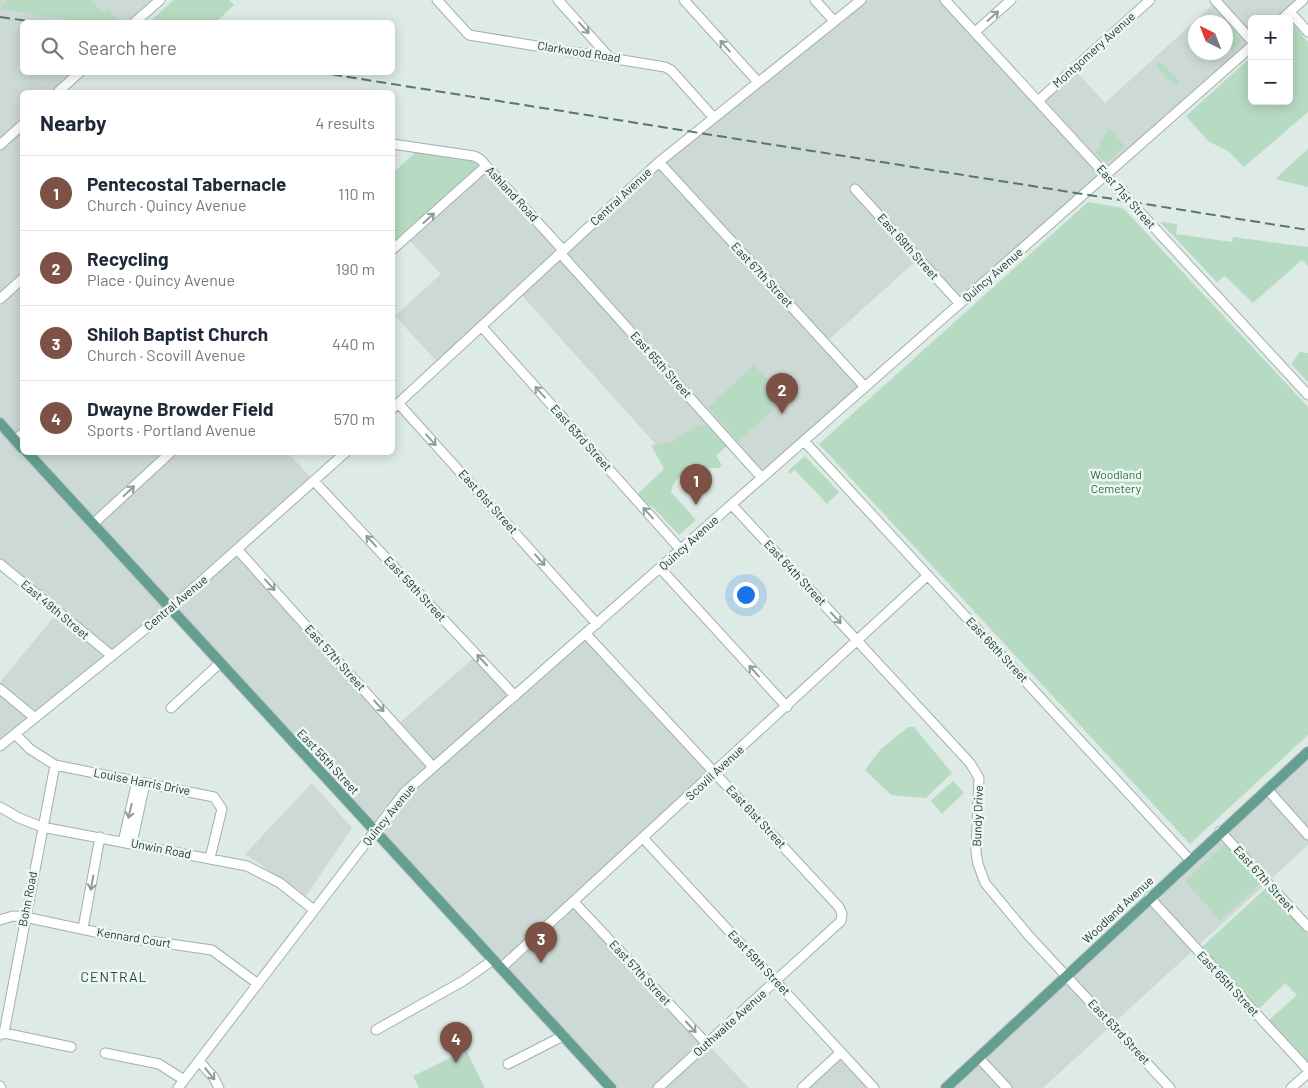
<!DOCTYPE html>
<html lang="en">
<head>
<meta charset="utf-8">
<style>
	:root { --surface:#fff; --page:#f2f2f3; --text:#1f2937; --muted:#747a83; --line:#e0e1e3; --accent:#7d5145 }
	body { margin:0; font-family:Barlow,sans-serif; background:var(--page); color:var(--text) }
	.controls { position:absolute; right:15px; top:15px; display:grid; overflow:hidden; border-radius:8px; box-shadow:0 2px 12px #0003 }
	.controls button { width:45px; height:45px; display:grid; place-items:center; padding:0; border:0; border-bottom:1px solid var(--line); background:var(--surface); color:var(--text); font:25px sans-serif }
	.compass { position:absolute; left:1188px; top:15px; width:45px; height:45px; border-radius:50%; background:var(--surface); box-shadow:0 2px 12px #0003; rotate:318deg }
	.you { position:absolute; left:745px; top:594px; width:18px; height:18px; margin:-12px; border:4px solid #fff; border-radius:50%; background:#1a73e8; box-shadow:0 0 0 8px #1a73e833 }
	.badge { display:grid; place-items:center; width:32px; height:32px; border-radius:50%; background:var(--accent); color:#fff; font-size:16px; font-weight:700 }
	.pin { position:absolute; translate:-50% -41px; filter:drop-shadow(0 1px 2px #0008) }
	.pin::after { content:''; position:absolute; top:26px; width:18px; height:15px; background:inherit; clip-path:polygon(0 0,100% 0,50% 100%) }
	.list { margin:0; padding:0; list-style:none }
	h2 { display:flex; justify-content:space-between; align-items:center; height:65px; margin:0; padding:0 20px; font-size:21px }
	h2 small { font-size:16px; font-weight:400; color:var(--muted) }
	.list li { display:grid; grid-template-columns:32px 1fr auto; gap:15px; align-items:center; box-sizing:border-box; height:75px; padding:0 20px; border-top:1px solid var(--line) }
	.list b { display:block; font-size:19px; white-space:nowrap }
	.list p { margin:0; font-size:16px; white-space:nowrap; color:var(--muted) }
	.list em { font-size:16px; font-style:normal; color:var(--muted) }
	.icon { flex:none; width:28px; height:28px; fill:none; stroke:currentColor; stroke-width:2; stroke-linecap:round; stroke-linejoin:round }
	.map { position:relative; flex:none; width:1308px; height:1088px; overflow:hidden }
	.search { position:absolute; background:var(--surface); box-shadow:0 2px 12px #0003; left:20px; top:20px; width:375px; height:55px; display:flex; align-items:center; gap:12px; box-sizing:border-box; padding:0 18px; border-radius:8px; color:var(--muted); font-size:19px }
	.panel { position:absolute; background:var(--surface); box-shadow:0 2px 12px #0003; left:20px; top:90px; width:375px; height:365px; border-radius:8px }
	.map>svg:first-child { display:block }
	.built { fill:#cdd9d4; fill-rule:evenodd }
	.green { fill:#b7dbc2 }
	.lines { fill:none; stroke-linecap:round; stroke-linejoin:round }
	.minor-casing { stroke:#a1b1ac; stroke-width:11 }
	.major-casing { stroke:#bcc4c2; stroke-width:12 }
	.minor { stroke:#fff; stroke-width:9 }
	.major { stroke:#649f91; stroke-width:10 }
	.rail { stroke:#5a756f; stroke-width:2; stroke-dasharray:10 5; stroke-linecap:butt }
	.oneway { stroke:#909c99 }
	.labels { text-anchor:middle; stroke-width:5; stroke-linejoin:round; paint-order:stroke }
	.street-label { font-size:12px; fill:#203933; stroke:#eff7f3 }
	.park-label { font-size:12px; fill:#2b6f47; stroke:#eff7f3 }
	.neighbourhood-label { font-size:14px; letter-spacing:1px; fill:#1d4a41; stroke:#eff7f3 }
</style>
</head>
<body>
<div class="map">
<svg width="1308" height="1088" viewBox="0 0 1308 1088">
	<rect width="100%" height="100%" fill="#deeae5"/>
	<path class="built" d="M0,0H160L135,22H22V72L80,73L60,92H22V452L288,453L314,481L238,549L396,726L477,655L515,696L586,634L715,773L574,902L749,1088H611L171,609L0,746V682L58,612L0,564Z
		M861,0H945L1039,100L1074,69L1105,103L1218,0H1303L1282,19H1252V46L960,304L918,259L825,343L865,387L762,478L718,429L676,467L519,292L440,365L395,316L441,274L407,238L486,166L563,249L659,162ZM1196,22H1226V52H1196Z
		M1308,752V845L1043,1088H946Z
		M312,783L352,828L306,896L245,854Z
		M841,1052L874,1088H802Z"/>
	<path class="green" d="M8,0H92L102,12L108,9L121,22H83L0,9Z
		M174,0H229L234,5L216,22H149Z
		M1290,21L1308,42V112L1244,167L1229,152L1208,141L1186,116L1252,56V101H1289Z
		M1229,26L1242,41L1232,50L1226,43V29Z
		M1160,62L1179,81L1178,85L1172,84L1156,66Z
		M1107,126L1125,146L1106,163L1095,152L1101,147L1099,143L1107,132Z
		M420,148L474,156L486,166L393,250V173Z
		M1308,149V187L1275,179Z
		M1088,202L1123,208L1308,407V735L1190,844L819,444Z
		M1160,222L1177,224L1176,234L1232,242L1233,237L1308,247V266L1302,260L1253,303L1225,276L1217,282Z
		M1300,352L1308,353V382L1291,364Z
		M754,365L785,399L738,441L708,407Z
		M697,426H711L728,445L716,456L722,465L719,468L696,467L691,463L683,470L686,474C676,478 673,483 671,492L696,520L679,535L651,505L648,506L638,494L664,469L651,445L671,442Z
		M805,456L839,492L827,504L795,470L790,474L788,471Z
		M908,727H914L952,773L926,798L891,795L865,770L880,750Z
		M953,781L964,793L942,814L931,801Z
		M1225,843L1261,883L1220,921L1185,881Z
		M1266,888L1308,934V1063L1269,1020L1297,995L1285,983L1259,1009L1202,947Z
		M466,1050L485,1088H419L413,1076Z"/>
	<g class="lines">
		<g class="minor-casing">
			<path id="minor" d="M437,0L469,35L665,67L671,70L714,118
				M558,0L609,57
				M684,0L758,82
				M815,0L834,21
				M945,0L1308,395
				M1215,0L1252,41
				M1290,12L1308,32
				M1282,19L1303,0
				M135,22L160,0
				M975,32L1011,0
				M58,92L80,72
				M1039,100L1150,0
				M392,144L474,156L480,159L563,250
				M0,145L22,125
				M659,162L865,387
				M855,189L960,304
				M392,250L486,166
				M560,253L762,478
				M0,299L22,279
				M482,327L681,550
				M398,403L597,624
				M392,409L659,162L861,0
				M16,440L22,434
				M804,441L1190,860
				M314,481L515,696
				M732,505L970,763L979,778L976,852L978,864L985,883L1029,936L1170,1088
				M93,524L171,452
				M237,549L433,767
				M0,564L111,655
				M660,568L787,707
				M586,634L839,907L842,914L841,921L658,1088
				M0,689L35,718
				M171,708L220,663
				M15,734L30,749L55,765L214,797L222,809L210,858
				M0,746L170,609L346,452
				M1267,789L1308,835
				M0,807L19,818L42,827L247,866L280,883L314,910
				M1220,831L1308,927
				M643,838L874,1088
				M123,842L137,781
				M132,843L145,783
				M1149,897L1308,1070
				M574,902L707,1044
				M0,920L13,916L25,917L114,936L212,950L258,984
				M83,928L100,837
				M501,968L928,575
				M376,1030L463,981L493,960
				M4,1033L55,765
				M0,1035L4,1033L71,1047
				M105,1053L159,1064L184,1080
				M979,1058L1007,1088
				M199,1061L214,1078L219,1088
				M508,1064L563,1036
				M0,1086L1,1088
				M178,1088L404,793L1252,46
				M802,1088L841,1052
				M1291,1088L1308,1073"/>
		</g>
		<g class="major-casing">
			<path id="major" d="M0,423L22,448
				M27,452L611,1088
				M946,1088L1308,752"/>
		</g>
		<use href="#minor" class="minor"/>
		<use href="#major" class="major"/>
		<path class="rail" d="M0,17L35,22
			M317,72L1308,230"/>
	</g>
	<defs><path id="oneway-shaft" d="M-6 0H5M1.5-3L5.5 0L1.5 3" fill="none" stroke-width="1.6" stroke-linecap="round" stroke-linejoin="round" transform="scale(1.25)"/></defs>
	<g class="oneway">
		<use href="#oneway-shaft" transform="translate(993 16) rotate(-42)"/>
		<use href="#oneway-shaft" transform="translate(584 28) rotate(48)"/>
		<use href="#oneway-shaft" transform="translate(725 46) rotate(-132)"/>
		<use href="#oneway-shaft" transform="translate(429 218) rotate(-42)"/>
		<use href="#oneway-shaft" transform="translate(540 392) rotate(-132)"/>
		<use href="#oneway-shaft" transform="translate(431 440) rotate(48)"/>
		<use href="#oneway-shaft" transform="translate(129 491) rotate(-43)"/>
		<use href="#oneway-shaft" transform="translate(648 513) rotate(-132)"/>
		<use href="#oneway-shaft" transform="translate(371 541) rotate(-133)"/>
		<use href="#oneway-shaft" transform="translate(540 560) rotate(48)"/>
		<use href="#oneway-shaft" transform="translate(270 585) rotate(48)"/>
		<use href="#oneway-shaft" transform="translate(836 618) rotate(47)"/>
		<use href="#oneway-shaft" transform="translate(482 660) rotate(-133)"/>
		<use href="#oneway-shaft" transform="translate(754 671) rotate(-132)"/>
		<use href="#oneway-shaft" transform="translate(379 706) rotate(48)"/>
		<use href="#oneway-shaft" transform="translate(130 811) rotate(103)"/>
		<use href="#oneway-shaft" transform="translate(92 883) rotate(100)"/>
		<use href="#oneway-shaft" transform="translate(691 1027) rotate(47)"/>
		<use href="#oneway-shaft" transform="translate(210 1074) rotate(50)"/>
	</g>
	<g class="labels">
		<g class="street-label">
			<text transform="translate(1094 50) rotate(-42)" y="4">Montgomery Avenue</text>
			<text transform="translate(579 52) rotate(9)" y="4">Clarkwood Road</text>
			<text transform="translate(512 194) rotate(47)" y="4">Ashland Road</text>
			<text transform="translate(621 197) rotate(-43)" y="4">Central Avenue</text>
			<text transform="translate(1126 197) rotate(48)" y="4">East 71st Street</text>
			<text transform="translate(908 247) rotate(48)" y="4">East 69th Street</text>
			<text transform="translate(762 275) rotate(47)" y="4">East 67th Street</text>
			<text transform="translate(993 275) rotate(-41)" y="4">Quincy Avenue</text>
			<text transform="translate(661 365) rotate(48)" y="4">East 65th Street</text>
			<text transform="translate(581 438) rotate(48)" y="4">East 63rd Street</text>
			<text transform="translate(488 502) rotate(48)" y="4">East 61st Street</text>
			<text transform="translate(689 543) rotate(-42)" y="4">Quincy Avenue</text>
			<text transform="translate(795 573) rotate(47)" y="4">East 64th Street</text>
			<text transform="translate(415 589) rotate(47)" y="4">East 59th Street</text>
			<text transform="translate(176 603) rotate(-40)" y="4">Central Avenue</text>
			<text transform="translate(55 610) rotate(40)" y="4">East 49th Street</text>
			<text transform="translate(997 650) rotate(47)" y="4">East 66th Street</text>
			<text transform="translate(335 658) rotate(48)" y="4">East 57th Street</text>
			<text transform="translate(328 762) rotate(47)" y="4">East 55th Street</text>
			<text transform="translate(715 773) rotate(-43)" y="4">Scovill Avenue</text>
			<text transform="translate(142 782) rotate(11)" y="4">Louise Harris Drive</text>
			<text transform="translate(389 815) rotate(-51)" y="4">Quincy Avenue</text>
			<text transform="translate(978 816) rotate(-88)" y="4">Bundy Drive</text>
			<text transform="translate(756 817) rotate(47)" y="4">East 61st Street</text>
			<text transform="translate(161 849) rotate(11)" y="4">Unwin Road</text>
			<text transform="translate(1264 879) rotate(48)" y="4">East 67th Street</text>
			<text transform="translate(28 899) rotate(-79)" y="4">Bohn Road</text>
			<text transform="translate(1118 910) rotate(-43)" y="4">Woodland Avenue</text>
			<text transform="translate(134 938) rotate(9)" y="4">Kennard Court</text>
			<text transform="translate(759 963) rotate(47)" y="4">East 59th Street</text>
			<text transform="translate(640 973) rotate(47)" y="4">East 57th Street</text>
			<text transform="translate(1228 984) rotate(47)" y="4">East 65th Street</text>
			<text transform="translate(730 1023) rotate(-42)" y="4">Outhwaite Avenue</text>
			<text transform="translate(1119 1032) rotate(47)" y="4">East 63rd Street</text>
		</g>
		<g class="park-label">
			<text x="1116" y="479">Woodland<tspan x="1116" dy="14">Cemetery</tspan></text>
		</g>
		<g class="neighbourhood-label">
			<text x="114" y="982">CENTRAL</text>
		</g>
	</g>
</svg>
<div class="controls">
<button>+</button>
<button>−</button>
</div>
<svg class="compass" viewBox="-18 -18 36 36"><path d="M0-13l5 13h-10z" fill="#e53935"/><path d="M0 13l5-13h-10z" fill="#747a83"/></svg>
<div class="you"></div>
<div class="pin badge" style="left:696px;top:505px">1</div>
<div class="pin badge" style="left:782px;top:414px">2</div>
<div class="pin badge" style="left:541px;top:963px">3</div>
<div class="pin badge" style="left:456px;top:1063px">4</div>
<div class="search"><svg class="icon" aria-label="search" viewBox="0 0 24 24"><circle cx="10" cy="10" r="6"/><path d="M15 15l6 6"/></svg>Search here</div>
<section class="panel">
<h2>Nearby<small>4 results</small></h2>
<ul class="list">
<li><span class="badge">1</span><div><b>Pentecostal Tabernacle</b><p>Church · Quincy Avenue</p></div><em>110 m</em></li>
<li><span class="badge">2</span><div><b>Recycling</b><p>Place · Quincy Avenue</p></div><em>190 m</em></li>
<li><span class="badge">3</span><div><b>Shiloh Baptist Church</b><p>Church · Scovill Avenue</p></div><em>440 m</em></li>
<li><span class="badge">4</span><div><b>Dwayne Browder Field</b><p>Sports · Portland Avenue</p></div><em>570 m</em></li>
</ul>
</section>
</div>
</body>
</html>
